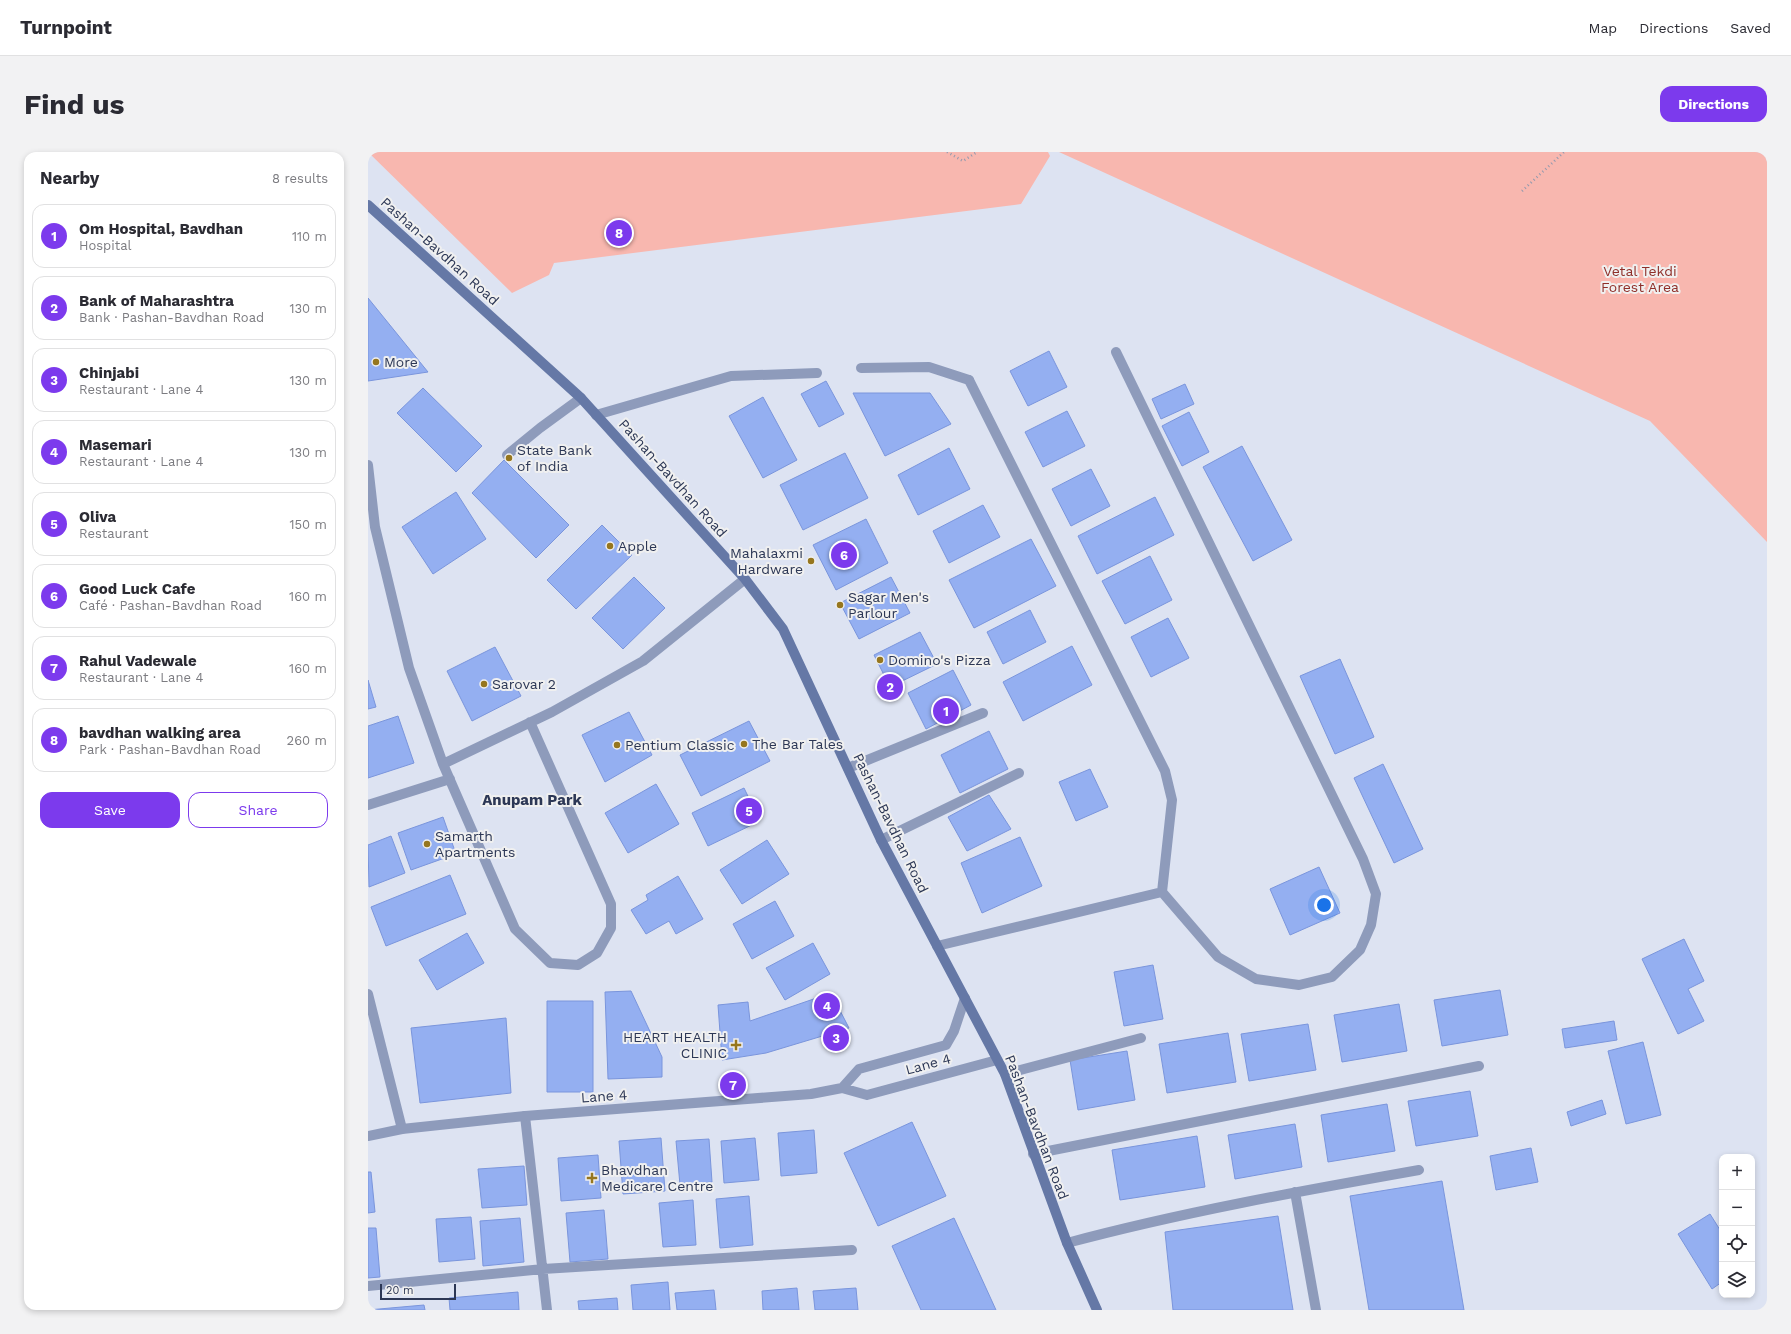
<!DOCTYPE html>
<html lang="en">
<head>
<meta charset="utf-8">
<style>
	:root { --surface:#fff; --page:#f2f2f3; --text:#2b2b33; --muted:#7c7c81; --line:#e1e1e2; --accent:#7c3aed }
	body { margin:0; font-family:"Work Sans",sans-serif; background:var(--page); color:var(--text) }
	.controls { position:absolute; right:12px; bottom:12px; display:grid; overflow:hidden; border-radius:8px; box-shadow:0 2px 6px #0003 }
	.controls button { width:36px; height:36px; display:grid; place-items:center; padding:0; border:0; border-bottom:1px solid var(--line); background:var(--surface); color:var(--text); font:20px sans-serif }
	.scale { position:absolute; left:12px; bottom:10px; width:76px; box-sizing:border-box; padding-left:4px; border:2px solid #2c3755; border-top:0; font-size:11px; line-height:14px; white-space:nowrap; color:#2c3755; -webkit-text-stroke:3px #f0f0f0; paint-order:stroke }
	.you { position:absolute; left:956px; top:753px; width:14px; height:14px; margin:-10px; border:3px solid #fff; border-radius:50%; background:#1a73e8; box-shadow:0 0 0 6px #1a73e833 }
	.badge { display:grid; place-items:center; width:26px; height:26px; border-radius:50%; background:var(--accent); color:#fff; font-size:13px; font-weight:700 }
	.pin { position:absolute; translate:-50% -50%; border:2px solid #fff; box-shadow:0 1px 4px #0006 }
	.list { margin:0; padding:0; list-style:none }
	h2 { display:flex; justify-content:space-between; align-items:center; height:52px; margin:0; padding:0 16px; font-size:17px }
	h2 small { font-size:13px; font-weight:400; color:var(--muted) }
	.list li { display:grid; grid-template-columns:26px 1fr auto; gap:12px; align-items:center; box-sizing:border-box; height:64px; margin:0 8px 8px; padding:0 8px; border:1px solid var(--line); border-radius:12px }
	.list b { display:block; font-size:15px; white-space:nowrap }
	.list p { margin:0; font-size:13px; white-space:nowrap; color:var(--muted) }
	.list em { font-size:13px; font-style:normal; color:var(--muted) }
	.actions { display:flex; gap:8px; padding:12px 16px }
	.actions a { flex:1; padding:9px 0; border:1px solid var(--accent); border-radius:12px; text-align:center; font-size:14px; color:var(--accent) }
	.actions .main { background:var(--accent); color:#fff }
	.icon { flex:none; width:22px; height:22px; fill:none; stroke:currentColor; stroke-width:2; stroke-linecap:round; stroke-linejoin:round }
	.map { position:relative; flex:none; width:1399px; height:1158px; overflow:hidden; border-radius:12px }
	header { display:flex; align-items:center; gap:24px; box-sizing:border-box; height:56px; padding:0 20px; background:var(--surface); border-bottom:1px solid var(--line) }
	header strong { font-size:19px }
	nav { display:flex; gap:22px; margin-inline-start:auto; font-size:14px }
	.intro { display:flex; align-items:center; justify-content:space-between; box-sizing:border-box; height:96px; padding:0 24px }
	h1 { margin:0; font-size:28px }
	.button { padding:10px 18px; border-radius:12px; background:var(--accent); color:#fff; font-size:14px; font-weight:700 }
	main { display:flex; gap:24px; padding:0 24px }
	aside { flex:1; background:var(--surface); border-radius:12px; box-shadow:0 2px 6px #0003 }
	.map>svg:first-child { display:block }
	.green { fill:#f8b7af }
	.building { fill:#94aff1; stroke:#7a95dc }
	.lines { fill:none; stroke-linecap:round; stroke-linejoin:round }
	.path { stroke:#9199ae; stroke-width:2.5; stroke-dasharray:1 3; stroke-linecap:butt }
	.service { stroke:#8e9bbb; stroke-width:10 }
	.minor { stroke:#8e9bbb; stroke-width:10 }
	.secondary { stroke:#6578a6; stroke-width:10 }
	.poi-dot { fill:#96761e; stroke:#f0f0f0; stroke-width:1.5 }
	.labels { text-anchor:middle; stroke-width:4; stroke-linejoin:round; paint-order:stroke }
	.street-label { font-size:14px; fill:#2c3755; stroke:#f0f0f0 }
	.park-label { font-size:14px; fill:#8f2f29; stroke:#f0f0f0 }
	.poi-label { font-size:14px; fill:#2c3755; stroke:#f0f0f0; text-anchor:start }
	.neighbourhood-label { font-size:15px; font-weight:bold; fill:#2c3755; stroke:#f0f0f0 }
</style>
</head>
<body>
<header>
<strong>Turnpoint</strong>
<nav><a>Map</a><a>Directions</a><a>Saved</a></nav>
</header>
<div class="intro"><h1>Find us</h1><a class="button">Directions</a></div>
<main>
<aside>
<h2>Nearby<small>8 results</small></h2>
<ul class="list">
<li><span class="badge">1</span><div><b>Om Hospital, Bavdhan</b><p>Hospital</p></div><em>110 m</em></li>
<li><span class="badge">2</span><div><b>Bank of Maharashtra</b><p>Bank · Pashan-Bavdhan Road</p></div><em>130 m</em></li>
<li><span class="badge">3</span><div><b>Chinjabi</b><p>Restaurant · Lane 4</p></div><em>130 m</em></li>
<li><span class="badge">4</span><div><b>Masemari</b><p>Restaurant · Lane 4</p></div><em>130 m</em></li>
<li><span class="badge">5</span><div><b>Oliva</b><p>Restaurant</p></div><em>150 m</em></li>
<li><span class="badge">6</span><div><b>Good Luck Cafe</b><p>Café · Pashan-Bavdhan Road</p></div><em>160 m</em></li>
<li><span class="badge">7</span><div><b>Rahul Vadewale</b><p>Restaurant · Lane 4</p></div><em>160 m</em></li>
<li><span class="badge">8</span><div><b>bavdhan walking area</b><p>Park · Pashan-Bavdhan Road</p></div><em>260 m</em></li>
</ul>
<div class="actions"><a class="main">Save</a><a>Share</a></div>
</aside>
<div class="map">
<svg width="1399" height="1158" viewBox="0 0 1399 1158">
	<rect width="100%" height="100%" fill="#dde3f2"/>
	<path class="green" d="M0,0H680L682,4L653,52L186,111L181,123L144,141Z
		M691,0H1399V390L1282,269Z"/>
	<path class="building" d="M0,146L60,220L0,229Z
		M681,199L699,235L660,254L642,219Z
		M458,229L476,262L451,275L433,242Z
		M817,232L826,252L793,267L784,247Z
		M55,236L114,294L88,320L29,261Z
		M485,241H562L583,272L517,304Z
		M395,245L429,308L395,326L361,264Z
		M699,259L717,294L675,315L657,280Z
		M821,260L841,300L814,314L794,274Z
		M874,294L924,388L885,409L835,315Z
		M581,296L602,337L550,363L530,323Z
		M477,301L500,346L435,378L412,333Z
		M136,308L201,373L168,406L104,341Z
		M723,317L742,354L703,374L684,337Z
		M88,340L118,387L65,422L34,375Z
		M787,345L806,383L729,422L710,384Z
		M615,353L632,385L581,411L565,379Z
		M498,367L520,411L468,438L445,393Z
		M234,373L264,403L208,457L179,428Z
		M663,387L688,434L606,476L581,428Z
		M782,404L804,448L757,472L734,429Z
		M266,425L297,456L255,497L224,466Z
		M523,425L542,461L491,487L472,451Z
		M662,458L678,490L635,512L619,480Z
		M800,466L821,506L783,525L763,485Z
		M552,480L569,512L522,535L506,503Z
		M704,494L724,533L655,569L635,530Z
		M127,495L153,544L104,569L79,519Z
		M972,507L1006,585L967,602L932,524Z
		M585,518L603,553L558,577L540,541Z
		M0,528L8,555L0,557Z
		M261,560L284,603L237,630L214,583Z
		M30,564L46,611L0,626V574Z
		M381,569L402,609L333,644L312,603Z
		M621,579L640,617L592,641L573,603Z
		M1015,612L1055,697L1026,711L986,626Z
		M722,617L740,655L708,669L691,630Z
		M288,632L311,672L260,701L237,661Z
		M376,636L392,669L340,694L324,661Z
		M621,643L643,677L599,699L580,665Z
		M75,665L88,702L43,718L30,681Z
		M23,684L37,721L1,735L0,693Z
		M652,685L674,734L614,761L593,711Z
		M399,688L421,722L374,752L352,718Z
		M951,715L972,761L922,783L902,737Z
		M82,723L98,762L18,794L3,755Z
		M310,724L335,767L308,782L301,769L278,782L263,758L280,748L278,743Z
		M407,749L426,784L384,807L365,772Z
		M99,781L116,811L69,838L51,808Z
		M1316,787L1336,829L1320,837L1336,869L1310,882L1274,807Z
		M445,791L462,822L417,848L398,816Z
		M785,813L795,867L756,874L746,820Z
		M1132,838L1140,883L1074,894L1066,848Z
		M263,839L294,905V925L240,927L237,840Z
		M463,841L481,876L398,901L354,908L350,853L380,850L382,869Z
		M179,849H225V940H179Z
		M1031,852L1039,899L974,910L966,863Z
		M138,866L143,941L52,951L43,876Z
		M1246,869L1249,888L1197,896L1194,877Z
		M940,872L948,918L881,929L873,882Z
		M860,881L868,930L799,941L791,892Z
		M1275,890L1293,963L1258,972L1240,899Z
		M759,899L767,948L710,958L702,908Z
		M1102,939L1110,984L1048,994L1040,949Z
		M1234,948L1238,962L1203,974L1199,960Z
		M1019,952L1027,999L960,1010L953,963Z
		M544,970L578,1044L510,1074L476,1001Z
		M927,972L934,1015L867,1027L860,983Z
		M446,978L449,1021L413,1024L410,981Z
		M829,984L837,1035L752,1048L744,998Z
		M293,986L297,1039L255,1042L251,989Z
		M387,986L391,1028L356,1031L353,989Z
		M341,987L344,1030L312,1033L308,989Z
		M1163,996L1170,1030L1128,1038L1122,1004Z
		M230,1003L233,1046L193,1049L190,1006Z
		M156,1014L159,1053L114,1056L110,1017Z
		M0,1020H3L7,1060L0,1061Z
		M1074,1029L1096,1158H1001L982,1044Z
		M381,1044L385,1093L352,1096L348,1047Z
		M325,1048L328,1093L295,1095L291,1051Z
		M236,1058L240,1107L202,1110L198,1061Z
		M1342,1062L1354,1081V1130L1344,1137L1310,1082Z
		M910,1064L925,1158H805L797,1080Z
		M103,1065L107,1107L71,1110L68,1067Z
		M152,1066L156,1110L115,1114L112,1069Z
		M586,1066L628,1158H553L524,1094Z
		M0,1076H8L12,1125L0,1126Z
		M300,1130L302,1158H265L263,1133Z
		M429,1136L431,1158H395L394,1139Z
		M488,1136L490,1158H447L445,1139Z
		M346,1138L348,1158H309L307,1141Z
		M150,1140L151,1158H82L81,1146Z
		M249,1146L250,1158H211L210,1149Z
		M56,1153L57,1158H0Z"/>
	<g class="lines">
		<path class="path" d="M579,0L595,9L609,0
			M1154,39L1196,0"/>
		<path class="service" d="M493,216L561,215L601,228
			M228,263L363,224L449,221
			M139,303L172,276L213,246
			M513,688L651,621
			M0,842L34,977
			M637,922L773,886
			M157,964L179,1158
			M665,1002L1111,914
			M927,1040L948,1158
			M699,1091C815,1060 933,1039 1051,1018
			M0,1134L175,1117L484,1098"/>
		<path class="minor" d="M601,228L797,619L804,648L794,740L850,805L888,827L931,833L964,825L992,798L1003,773L1008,742L995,707L748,200
			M0,313L7,375L41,516L75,612L147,777L182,811L210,813L229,801L243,776V752L162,570
			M75,612L184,560L275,509L377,427
			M480,616L615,561
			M0,653L82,627
			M569,794L794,740
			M474,936L491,917L578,893L586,879L597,846
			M0,984L34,977L157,964L443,942L474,936L499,943L629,908"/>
		<path class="secondary" d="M0,53L213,246L377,427L415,477L513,688L637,922L699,1091L729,1158"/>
	</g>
	<g class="poi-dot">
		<circle cx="8" cy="210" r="4"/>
		<circle cx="141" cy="306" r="4"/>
		<circle cx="242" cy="394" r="4"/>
		<circle cx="443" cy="409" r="4"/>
		<circle cx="472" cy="453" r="4"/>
		<circle cx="512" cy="508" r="4"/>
		<circle cx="116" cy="532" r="4"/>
		<circle cx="376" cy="592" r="4"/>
		<circle cx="249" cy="593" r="4"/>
		<circle cx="59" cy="692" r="4"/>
		<path d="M366 887h4v4h4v4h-4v4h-4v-4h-4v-4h4z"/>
		<path d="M222 1020h4v4h4v4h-4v4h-4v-4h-4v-4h4z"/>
	</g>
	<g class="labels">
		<g class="street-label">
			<text transform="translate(72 99) rotate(42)" y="5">Pashan-Bavdhan Road</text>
			<text transform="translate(305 326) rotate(48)" y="5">Pashan-Bavdhan Road</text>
			<text transform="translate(523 671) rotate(64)" y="5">Pashan-Bavdhan Road</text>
			<text transform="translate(560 912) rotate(-15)" y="5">Lane 4</text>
			<text transform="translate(236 944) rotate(-4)" y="5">Lane 4</text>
			<text transform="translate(669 975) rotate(69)" y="5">Pashan-Bavdhan Road</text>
		</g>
		<g class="park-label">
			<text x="1272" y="124">Vetal Tekdi<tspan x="1272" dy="16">Forest Area</tspan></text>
		</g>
		<g class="poi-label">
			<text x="16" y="215">More</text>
			<text x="149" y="303">State Bank<tspan x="149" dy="16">of India</tspan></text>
			<text x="250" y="399">Apple</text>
			<text x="435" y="406" text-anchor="end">Mahalaxmi<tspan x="435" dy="16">Hardware</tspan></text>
			<text x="480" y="450">Sagar Men's<tspan x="480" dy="16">Parlour</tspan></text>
			<text x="520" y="513">Domino's Pizza</text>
			<text x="124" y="537">Sarovar 2</text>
			<text x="384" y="597">The Bar Tales</text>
			<text x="257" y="598">Pentium Classic</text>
			<text x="67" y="689">Samarth<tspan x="67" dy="16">Apartments</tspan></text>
			<text x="359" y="890" text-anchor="end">HEART HEALTH<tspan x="359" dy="16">CLINIC</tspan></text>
			<text x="233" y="1023">Bhavdhan<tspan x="233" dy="16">Medicare Centre</tspan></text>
		</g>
		<g class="neighbourhood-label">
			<text x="164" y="653">Anupam Park</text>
		</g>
	</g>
</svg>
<div class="controls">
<button>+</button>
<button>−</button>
<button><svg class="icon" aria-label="locate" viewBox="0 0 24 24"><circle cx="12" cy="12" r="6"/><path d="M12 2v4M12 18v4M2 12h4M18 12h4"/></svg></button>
<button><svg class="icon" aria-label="layers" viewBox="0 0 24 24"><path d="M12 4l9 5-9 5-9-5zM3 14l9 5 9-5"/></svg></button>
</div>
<div class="scale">20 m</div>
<div class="you"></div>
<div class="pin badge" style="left:578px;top:559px">1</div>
<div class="pin badge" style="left:522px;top:535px">2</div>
<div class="pin badge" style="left:468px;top:886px">3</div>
<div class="pin badge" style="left:459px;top:854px">4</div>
<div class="pin badge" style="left:381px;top:659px">5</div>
<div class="pin badge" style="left:476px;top:403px">6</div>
<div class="pin badge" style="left:365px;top:933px">7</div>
<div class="pin badge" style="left:251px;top:81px">8</div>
</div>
</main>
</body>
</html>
